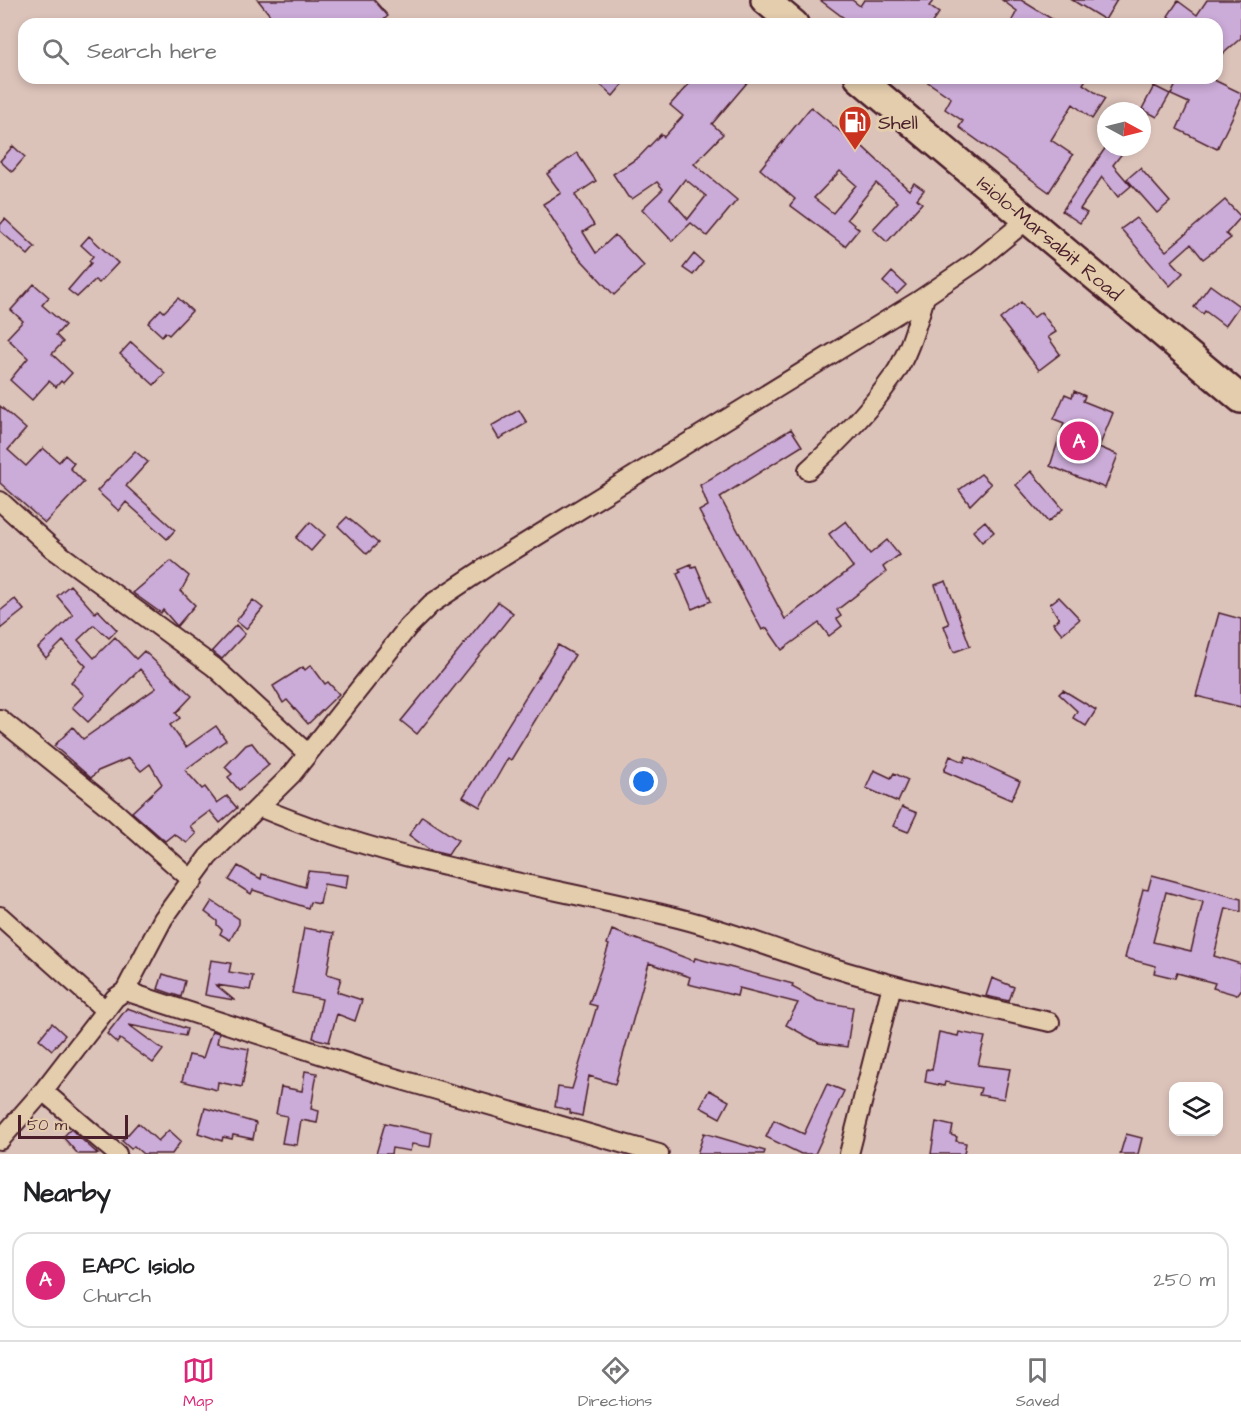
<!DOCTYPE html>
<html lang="en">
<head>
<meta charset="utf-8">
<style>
	:root { --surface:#fff; --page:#f6f6f6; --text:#202124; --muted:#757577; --line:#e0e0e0; --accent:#db2777 }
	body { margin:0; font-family:"Architects Daughter",sans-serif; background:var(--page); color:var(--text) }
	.controls { position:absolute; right:18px; bottom:18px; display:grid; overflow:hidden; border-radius:12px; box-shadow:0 3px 9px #0003 }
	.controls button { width:54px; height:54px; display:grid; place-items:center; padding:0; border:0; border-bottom:2px solid var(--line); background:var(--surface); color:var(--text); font:30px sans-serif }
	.compass { position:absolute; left:1097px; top:102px; width:54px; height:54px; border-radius:50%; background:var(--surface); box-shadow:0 3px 9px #0003; rotate:97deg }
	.scale { position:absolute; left:18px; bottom:15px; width:110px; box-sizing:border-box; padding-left:6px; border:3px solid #4a1f2b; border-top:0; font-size:16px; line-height:21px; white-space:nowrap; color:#4a1f2b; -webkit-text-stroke:4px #e4cdad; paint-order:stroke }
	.you { position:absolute; left:644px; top:782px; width:21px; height:21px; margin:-15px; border:4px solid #fff; border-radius:50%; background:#1a73e8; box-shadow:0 0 0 9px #1a73e833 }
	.badge { display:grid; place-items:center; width:39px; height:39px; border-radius:50%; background:var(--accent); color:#fff; font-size:20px; font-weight:700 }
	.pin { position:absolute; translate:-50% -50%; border:3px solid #fff; box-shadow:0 2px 6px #0006 }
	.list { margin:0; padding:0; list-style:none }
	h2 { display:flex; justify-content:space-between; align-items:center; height:78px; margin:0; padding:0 24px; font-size:26px }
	h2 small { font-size:20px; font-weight:400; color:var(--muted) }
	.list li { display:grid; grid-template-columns:39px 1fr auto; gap:18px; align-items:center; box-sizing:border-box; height:96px; margin:0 12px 12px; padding:0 12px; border:2px solid var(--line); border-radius:18px }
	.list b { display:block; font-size:22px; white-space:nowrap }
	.list p { margin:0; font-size:20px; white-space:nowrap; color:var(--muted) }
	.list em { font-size:20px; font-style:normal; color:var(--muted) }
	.icon { flex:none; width:33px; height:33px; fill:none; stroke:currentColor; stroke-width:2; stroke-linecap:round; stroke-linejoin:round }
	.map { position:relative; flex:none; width:1241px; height:1154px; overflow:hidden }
	.search { position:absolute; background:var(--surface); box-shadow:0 3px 9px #0003; left:18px; right:18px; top:18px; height:66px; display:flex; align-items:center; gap:15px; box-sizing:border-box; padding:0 21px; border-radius:18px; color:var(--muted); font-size:22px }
	.sheet { height:186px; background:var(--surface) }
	nav { display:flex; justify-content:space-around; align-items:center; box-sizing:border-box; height:84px; border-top:2px solid var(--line); background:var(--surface); font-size:16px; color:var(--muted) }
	nav a { display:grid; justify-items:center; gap:3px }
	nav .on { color:var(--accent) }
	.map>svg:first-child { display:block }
	.building { fill:#cbabd7; stroke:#4a1f2b; stroke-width:1.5; fill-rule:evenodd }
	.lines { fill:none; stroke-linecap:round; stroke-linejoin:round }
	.minor-casing { stroke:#4a1f2b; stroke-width:22 }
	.highway-casing { stroke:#4a1f2b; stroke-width:32 }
	.minor { stroke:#e4cdad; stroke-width:18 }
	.highway { stroke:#e4cdad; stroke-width:27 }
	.labels { text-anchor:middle; stroke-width:6; stroke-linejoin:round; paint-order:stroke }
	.poi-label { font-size:20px; fill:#4a1f2b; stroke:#e4cdad; text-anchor:start }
	.street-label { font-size:20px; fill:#4a1f2b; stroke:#e4cdad }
</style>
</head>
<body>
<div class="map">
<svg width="1241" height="1154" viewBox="0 0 1241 1154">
	<rect width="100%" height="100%" fill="#dcc3ba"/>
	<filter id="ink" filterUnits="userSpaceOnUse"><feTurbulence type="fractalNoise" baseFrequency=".0167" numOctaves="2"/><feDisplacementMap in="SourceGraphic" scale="12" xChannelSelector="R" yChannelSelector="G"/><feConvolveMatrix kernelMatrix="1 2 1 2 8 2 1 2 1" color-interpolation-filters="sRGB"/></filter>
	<g filter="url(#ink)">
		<path class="building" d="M258,0H374L388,16L379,24H277Z
			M820,0H852L860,6L864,0H934L929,6L939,13L931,24H852Z
			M1002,0H1021L1060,24H1010L1017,11Z
			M1072,0H1117L1105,20Z
			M1207,0H1241V38L1217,59V24H1178L1168,16L1178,1L1197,15Z
			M593,78H628L613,96Z
			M694,78H751L712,124L723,134L694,164L737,200L707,236L691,223L672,241L642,209L663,189L657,182L632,199L628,197L613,174L639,157L661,134L664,137L683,116L670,105ZM685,179L706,196L688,219L670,199Z
			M922,78H1087L1083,84L1105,99L1092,119L1073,104L1051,140L1073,155L1049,192L959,127L963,121L945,109L951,98Z
			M1179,78H1210L1241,93V99L1217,149L1177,129L1189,103L1171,95Z
			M1154,86L1170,94L1157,117L1142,109Z
			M811,107L847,137L849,134L909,190L914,183L924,190L917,199L922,203L887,242L873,229L898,202L876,183L847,219L859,229L845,246L790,205L795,199L760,169ZM840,171L856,185L833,213L814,198Z
			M13,146L25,157L12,172L0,161Z
			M1106,147H1127L1113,165L1131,186L1118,197L1102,177L1080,209L1087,213L1080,223L1062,211Z
			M577,153L596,181L575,195L594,225L583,232L596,253L615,235L644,266L614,295L573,251L543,204L561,193L547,174Z
			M1140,168L1170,202L1157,213L1127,179Z
			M1225,200L1241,217L1226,234L1231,238L1203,259L1191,244L1172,261L1183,273L1170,286L1121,229L1136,218L1166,251Z
			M5,219L35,247L28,255L0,231V225Z
			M89,236L118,263L99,283L95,280L77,297L68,290L91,263L89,261L93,256L81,245Z
			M694,254L703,262L693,275L683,268Z
			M892,272L906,285L897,294L883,282Z
			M34,284L49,297L42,305L65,325L56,335L63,342L52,354L72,373L63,383L61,381L56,387L49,381L32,400L10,380L28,358L7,338L23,321L11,310Z
			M1210,285L1239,306L1225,326L1205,311L1203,314L1194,307Z
			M178,298L192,311L169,335L165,332L162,336L148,323L161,309L164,312Z
			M1021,302L1033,318L1041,312L1056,332L1048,337L1060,354L1039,370L1000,319Z
			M131,342L165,373L154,385L120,354Z
			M1074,391L1085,396L1083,401L1113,413L1099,447L1118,455L1105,488L1050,466L1064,423L1054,419L1065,394L1072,397Z
			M0,406L26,429L8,450L26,466L43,448L59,462L65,455L74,463L70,468L84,482L45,523L0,483Z
			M519,410L527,423L499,439L491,426Z
			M791,429L802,446L720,497L785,619L853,567L829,534L846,521L870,554L887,540L899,555L883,567L886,572L837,610L841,616L837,619L842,626L829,636L819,623L782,650L767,628L762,630L699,511L708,506L700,485Z
			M135,451L148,462L126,486L175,530L167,539L126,502L119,511L97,491Z
			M1031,471L1063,509L1048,522L1016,485Z
			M981,474L991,484L970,505L959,490Z
			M347,517L378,543L367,554L338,526Z
			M985,521L994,532L982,542L973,531Z
			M310,522L325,535L311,551L296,538Z
			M171,561L189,576L181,591L195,605L177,626L163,610L161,613L133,593Z
			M691,564L692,567L696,566L711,601L692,609L677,574L681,572L679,569Z
			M946,581L970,646L954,652L944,626L949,624L935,585Z
			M70,585L95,613L98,610L117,630L109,638L94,625L78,640L94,658L115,637L136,659L144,651L192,696L176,713L180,718L170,725L186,747L216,726L226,740L185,770L202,789L205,787L217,803L227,796L237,808L220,823L210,811L190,826L196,834L187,843L174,834L165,841L132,812L162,784L150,764L141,771L129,758L98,771L91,778L54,746L73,727L83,739L156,688L140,669L88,722L72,707L84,695L71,682L86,666L63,641L46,658L38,648L73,615L57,596Z
			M1059,597L1080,619L1062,634L1053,623L1059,619L1050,604Z
			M15,599L24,610L0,629V611Z
			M253,600L263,608L246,629L236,621Z
			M498,602L513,613L417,734L401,721Z
			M1219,613L1241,619V707L1196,696Z
			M236,625L245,634L222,659L212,651Z
			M558,645L575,655L511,760L508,758L480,807L463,797Z
			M311,665L325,684L328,682L339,694L308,724L287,700L283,703L273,686L303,667L305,670Z
			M1063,690L1096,710L1086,726L1073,718L1077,711L1059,694Z
			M252,743L269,765L239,790L228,777L232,774L225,767L246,745Z
			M950,756L964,762L966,756L1020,781L1011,800L944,771Z
			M874,770L891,778L894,773L908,780L898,802L866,788Z
			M902,807L917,813L908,832L893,826Z
			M422,816L458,840L448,855L431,851L409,835Z
			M238,866L261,879L262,874L305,887L308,871L348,875L346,888L324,884L320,904L310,902L308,908L253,890L251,894L229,880Z
			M1152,875L1241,899V912L1226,908L1214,956L1241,964V990L1237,995L1213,988L1215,983L1177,973L1175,978L1154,973L1156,966L1125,958L1143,889L1148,890ZM1166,892L1203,902L1191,951L1153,942Z
			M212,901L239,919V924L230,940L220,934L222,930L217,925V921L205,912Z
			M304,928L334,933L327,974L341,978L337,992L362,1000L355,1021L337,1014L329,1042L313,1038L322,999L292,993Z
			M612,930L694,961L695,958L793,984L792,987L818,1001L853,1007L847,1047L819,1043L786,1025L798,1003L739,988L737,996L688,984L690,977L649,963L615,1084L589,1076L582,1116L570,1113V1110L555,1107L558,1087L572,1089L597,1006L589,1004L609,945L607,944Z
			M211,960L231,963L229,972L253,976L250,990L216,985L234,1000L205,995Z
			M163,974L185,981L181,997L158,989Z
			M992,978L1014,987L1009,1001L986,996Z
			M127,1008L187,1029L185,1036L129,1025L163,1050L153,1063L120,1039L117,1043L107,1034Z
			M52,1023L65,1035L52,1050L39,1039Z
			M212,1031L219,1033L217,1043L249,1049L242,1087L218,1082L217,1090L182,1081L189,1055L203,1058Z
			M939,1032L958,1036L959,1032L985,1037L978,1065L1010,1069L1004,1099L979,1095L981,1088L945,1082L944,1086L925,1082L927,1069L932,1070Z
			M305,1071L317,1073L311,1109L319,1111L317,1123L301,1120L297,1145L282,1143L287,1116L276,1114L281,1087L302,1091Z
			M827,1084L844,1091L815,1154H801L766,1137L774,1120L804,1134Z
			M709,1090L729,1101L720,1118L700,1107Z
			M205,1108L256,1123L253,1139L233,1135L232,1139L223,1137L222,1141L198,1133Z
			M936,1122L953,1126L951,1135L957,1137L956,1141L966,1143L964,1154H931Z
			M138,1123L158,1141L169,1130L181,1141L172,1154H143L134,1146L131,1149L122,1141Z
			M385,1123L432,1133L430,1147L412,1144L410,1151L392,1148L391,1154H376Z
			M71,1129L79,1137L98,1154H78L63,1137Z
			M704,1133L765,1151L764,1154H697Z
			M1126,1134L1142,1138L1138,1154H1120Z"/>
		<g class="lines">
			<g class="minor-casing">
				<path id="minor" d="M808,470C838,443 868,412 892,378C909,355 917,323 925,297
					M0,501L53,549L214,667L308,754
					M0,719L114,811L193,881
					M259,807C390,863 533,883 670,916C722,928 771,948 821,964C897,988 973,1005 1050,1022
					M0,916L106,1011
					M125,991L381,1074L659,1154
					M43,1091L117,1154
					M0,1140L43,1091L115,998L125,991L163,919L208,857L292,774L408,627L431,604L488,566L918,301L977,261L1028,219
					M849,1154L892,985"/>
			</g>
			<g class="highway-casing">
				<path id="highway" d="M765,0L794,24
					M859,78L1241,399"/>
			</g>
			<use href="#minor" class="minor"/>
			<use href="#highway" class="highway"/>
		</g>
	</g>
	<defs>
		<g id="fuel-pin" transform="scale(1.725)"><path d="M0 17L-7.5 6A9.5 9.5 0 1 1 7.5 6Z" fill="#c8321e" stroke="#e4cdad"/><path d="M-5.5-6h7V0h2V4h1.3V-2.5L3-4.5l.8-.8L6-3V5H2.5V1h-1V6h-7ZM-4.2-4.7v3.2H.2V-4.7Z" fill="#fff"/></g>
	</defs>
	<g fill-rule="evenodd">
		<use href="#fuel-pin" x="855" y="122"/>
	</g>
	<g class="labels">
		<g class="poi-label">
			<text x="878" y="129">Shell</text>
		</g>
		<g class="street-label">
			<text transform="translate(1050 238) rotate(40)" y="7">Isiolo-Marsabit Road</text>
		</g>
	</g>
</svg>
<div class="controls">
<button><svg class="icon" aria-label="layers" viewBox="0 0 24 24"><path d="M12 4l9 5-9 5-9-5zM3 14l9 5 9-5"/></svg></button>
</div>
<svg class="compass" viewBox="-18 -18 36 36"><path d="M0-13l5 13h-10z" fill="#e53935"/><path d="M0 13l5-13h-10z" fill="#757577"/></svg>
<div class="scale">50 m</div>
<div class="you"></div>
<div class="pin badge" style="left:1079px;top:441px">A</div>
<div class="search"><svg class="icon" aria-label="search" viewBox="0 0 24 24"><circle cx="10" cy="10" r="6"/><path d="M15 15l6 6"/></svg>Search here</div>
</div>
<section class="sheet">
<h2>Nearby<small></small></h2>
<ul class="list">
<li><span class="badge">A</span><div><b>EAPC Isiolo</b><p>Church</p></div><em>250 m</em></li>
</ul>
</section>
<nav>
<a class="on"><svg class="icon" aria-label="map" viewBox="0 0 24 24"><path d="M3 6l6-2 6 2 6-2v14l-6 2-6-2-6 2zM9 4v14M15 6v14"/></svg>Map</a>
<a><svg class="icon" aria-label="directions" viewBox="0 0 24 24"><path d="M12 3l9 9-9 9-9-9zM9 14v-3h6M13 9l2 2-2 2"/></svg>Directions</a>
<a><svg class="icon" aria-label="saved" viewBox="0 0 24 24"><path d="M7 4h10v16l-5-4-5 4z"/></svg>Saved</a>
</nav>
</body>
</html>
